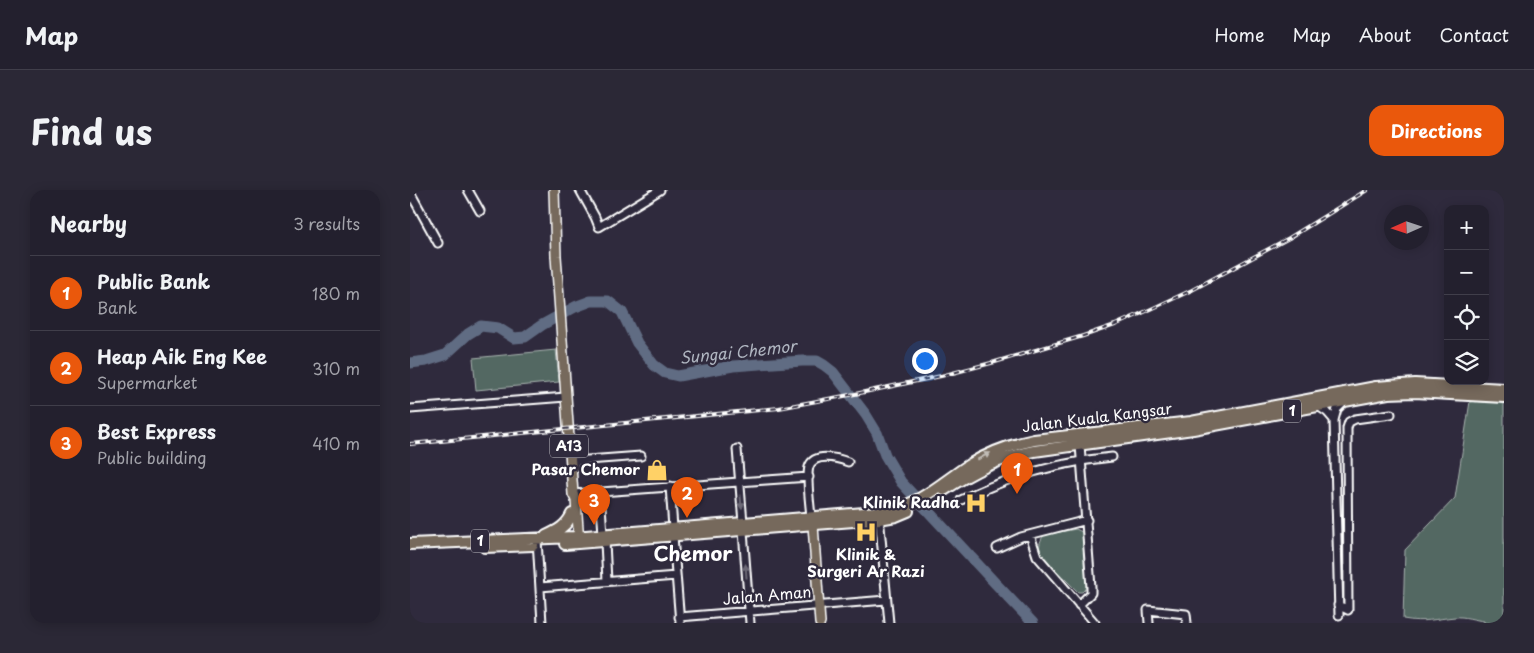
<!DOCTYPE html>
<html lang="en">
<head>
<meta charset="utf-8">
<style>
	:root { --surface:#23202e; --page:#2b2836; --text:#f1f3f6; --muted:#a3a3aa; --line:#403e4a; --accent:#ea580c }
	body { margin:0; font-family:"Playpen Sans",sans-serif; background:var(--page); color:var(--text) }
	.controls { position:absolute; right:15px; top:15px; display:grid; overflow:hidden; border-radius:10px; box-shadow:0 2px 12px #0003 }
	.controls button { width:45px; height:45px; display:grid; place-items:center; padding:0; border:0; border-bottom:1px solid var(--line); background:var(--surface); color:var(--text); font:25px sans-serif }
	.compass { position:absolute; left:974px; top:15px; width:45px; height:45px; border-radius:50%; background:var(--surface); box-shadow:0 2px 12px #0003; rotate:267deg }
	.you { position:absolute; left:514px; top:170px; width:18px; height:18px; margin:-12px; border:4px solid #fff; border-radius:50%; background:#1a73e8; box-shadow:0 0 0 8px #1a73e833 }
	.badge { display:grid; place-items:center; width:32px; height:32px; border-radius:50%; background:var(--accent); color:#fff; font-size:16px; font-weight:700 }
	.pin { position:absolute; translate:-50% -41px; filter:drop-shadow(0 1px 2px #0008) }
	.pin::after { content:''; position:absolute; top:26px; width:18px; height:15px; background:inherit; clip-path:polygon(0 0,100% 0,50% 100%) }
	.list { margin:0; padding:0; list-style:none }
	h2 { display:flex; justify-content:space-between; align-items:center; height:65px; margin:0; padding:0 20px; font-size:21px }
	h2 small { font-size:16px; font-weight:400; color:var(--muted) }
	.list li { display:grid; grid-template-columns:32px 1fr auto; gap:15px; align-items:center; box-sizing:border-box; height:75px; padding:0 20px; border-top:1px solid var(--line) }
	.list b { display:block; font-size:19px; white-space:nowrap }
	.list p { margin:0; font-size:16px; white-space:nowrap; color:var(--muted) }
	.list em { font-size:16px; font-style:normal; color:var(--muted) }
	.icon { flex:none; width:28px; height:28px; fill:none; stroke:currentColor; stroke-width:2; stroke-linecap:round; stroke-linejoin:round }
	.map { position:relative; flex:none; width:1094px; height:433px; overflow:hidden; border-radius:15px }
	header { display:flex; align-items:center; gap:30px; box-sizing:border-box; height:70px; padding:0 25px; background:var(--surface); border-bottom:1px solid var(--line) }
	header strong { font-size:24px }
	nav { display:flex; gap:28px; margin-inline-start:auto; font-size:18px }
	.intro { display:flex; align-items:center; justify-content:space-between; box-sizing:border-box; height:120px; padding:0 30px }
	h1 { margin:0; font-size:35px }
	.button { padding:12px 22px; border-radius:15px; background:var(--accent); color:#fff; font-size:18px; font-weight:700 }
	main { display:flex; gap:30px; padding:0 30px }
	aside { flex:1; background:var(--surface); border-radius:15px; box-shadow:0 2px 12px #0003 }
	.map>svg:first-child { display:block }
	.green { fill:#536862; stroke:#a9b4b0 }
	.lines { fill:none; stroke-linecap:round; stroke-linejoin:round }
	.river { stroke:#616c83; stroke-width:11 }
	.minor-casing { stroke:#fff; stroke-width:11 }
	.major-casing { stroke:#fff; stroke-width:12 }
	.highway-casing { stroke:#fff; stroke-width:14 }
	.minor { stroke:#2f2a3d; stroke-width:7 }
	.major { stroke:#76695c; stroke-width:9 }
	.highway { stroke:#76695c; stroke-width:10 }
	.rail-casing { stroke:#fff; stroke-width:4 }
	.rail { stroke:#2f2a3d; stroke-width:2; stroke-dasharray:5.5; stroke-linecap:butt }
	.oneway { fill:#c1bcb6 }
	.oneway2 { fill:#6d6a77 }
	.labels { text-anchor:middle; stroke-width:4.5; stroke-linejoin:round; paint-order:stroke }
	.shield { fill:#2f2a3d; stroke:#c1bfc5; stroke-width:1 }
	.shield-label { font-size:14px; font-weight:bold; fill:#fff }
	.street-label { font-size:15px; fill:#fff; stroke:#2f2a3d }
	.poi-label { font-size:15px; font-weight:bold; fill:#fff; stroke:#2f2a3d; text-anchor:end }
	.water-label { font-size:16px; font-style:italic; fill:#b0b6c1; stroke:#2f2a3d }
	.district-label { font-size:20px; font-weight:bold; fill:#fff; stroke:#2f2a3d }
</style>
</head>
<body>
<header>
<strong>Map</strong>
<nav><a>Home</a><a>Map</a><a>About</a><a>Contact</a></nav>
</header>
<div class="intro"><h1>Find us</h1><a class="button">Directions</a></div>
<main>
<aside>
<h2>Nearby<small>3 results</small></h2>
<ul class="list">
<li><span class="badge">1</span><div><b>Public Bank</b><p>Bank</p></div><em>180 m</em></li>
<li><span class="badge">2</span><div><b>Heap Aik Eng Kee</b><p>Supermarket</p></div><em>310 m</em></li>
<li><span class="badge">3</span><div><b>Best Express</b><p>Public building</p></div><em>410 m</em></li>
</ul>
</aside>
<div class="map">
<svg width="1094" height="433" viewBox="0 0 1094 433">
	<rect width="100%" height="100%" fill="#2f2a3d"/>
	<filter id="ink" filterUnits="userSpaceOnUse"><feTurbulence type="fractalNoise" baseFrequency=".02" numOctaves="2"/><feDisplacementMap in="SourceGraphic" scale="10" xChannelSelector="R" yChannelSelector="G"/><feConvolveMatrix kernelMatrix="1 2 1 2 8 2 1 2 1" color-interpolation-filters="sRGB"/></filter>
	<g filter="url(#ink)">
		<path class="green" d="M146,160L149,192L66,200L63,168Z
			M1061,205L1094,207V433H1074V431C1065,430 1054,426 1045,427C1024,429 1015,433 993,429L995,360L1045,308Z
			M666,339L672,342L677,394L675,399L672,402H668L632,366C628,358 629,352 634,345Z"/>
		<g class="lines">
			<path class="river" d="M0,173L16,171L35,165L58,144L71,136L88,138L104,148L115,147L132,135L165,117L181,111H198L212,122L227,153L244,175L255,183L268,186L323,176L392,171H407L414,175L423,182L456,225L467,243L475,265L491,292L585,393L623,433"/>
			<g class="minor-casing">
				<path id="minor" d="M58,0L70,21
					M170,0L185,27L189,37L250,0
					M0,2L28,53
					M908,216L917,222L924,230
					M0,219L156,207
					M327,259L333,333
					M165,278L164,271L231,266
					M260,296L263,338
					M190,302L193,344
					M163,304L399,287
					M551,310C598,287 649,272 702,267
					M469,326L479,433
					M401,327C400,315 396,287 399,277C404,262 428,268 438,272
					M333,341L340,433
					M620,345L627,366L685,433
					M263,346L270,433
					M127,349L132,433
					M195,352L197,391
					M587,358L611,347L677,330
					M130,397L266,386
					M669,415L681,403V397L670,255
					M928,415L938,420L937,238L939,232L945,229L981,224
					M929,425L924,230L927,219L934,212
					M269,427L476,410
					M739,433L738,420L776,424L777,433"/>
			</g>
			<g class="major-casing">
				<path id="major" d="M144,0L146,66L163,304L166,310L169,353
					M401,328L403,335L410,433"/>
			</g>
			<g class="highway-casing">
				<path id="highway" d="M534,300C562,282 590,267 624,261L783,239L978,203L1005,202L1094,207
					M136,346C147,341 157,336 162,324
					M0,354L164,347L478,321C509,315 533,292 559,275C580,262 600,255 624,250L781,232L966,197L1005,194L1094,199
					M155,354L469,329L486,326L498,321
					M75,357L123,355"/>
			</g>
			<use href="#minor" class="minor"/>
			<use href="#major" class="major"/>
			<use href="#highway" class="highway"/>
			<g class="rail-casing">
				<path id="rail" d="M0,254L369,218L445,204L531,186L585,172L673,146L705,135L739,120L782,100L879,48L957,0"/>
			</g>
			<use href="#rail" class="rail"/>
		</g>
		<defs><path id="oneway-solid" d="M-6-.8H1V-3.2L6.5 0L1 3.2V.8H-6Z" transform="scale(1.25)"/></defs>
		<use class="oneway" href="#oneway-solid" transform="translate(574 266) rotate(-28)"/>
		<g class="oneway2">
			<use href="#oneway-solid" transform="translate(331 312) rotate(85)"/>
			<use href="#oneway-solid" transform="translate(336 381) rotate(-94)"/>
		</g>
	</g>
	<defs>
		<g id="shop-bare" transform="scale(1.725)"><path d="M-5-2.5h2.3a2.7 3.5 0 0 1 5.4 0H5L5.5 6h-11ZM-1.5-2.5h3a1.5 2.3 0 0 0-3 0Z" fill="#ffd166" stroke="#2f2a3d" stroke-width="2.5" paint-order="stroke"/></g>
		<g id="hospital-bare" transform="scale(1.725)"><path d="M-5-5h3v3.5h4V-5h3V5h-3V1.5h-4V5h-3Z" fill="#ffd166" stroke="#2f2a3d" stroke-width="2.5" paint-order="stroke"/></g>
	</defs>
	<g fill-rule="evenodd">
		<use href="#shop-bare" x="247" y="280"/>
		<use href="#hospital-bare" x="566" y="313"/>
		<use href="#hospital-bare" x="456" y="342"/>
	</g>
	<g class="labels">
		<g class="shield">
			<rect x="873" y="209.5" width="18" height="23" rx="4"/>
			<rect x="140" y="244.5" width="38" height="23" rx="4"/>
			<rect x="61" y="339.5" width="18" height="23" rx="4"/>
		</g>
		<g class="shield-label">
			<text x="882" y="226">1</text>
			<text x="159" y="261">A13</text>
			<text x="70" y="356">1</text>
		</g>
		<g class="street-label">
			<text transform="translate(687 228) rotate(-7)" y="5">Jalan Kuala Kangsar</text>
			<text transform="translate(357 406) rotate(-5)" y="5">Jalan Aman</text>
		</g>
		<g class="poi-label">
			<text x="230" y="285">Pasar Chemor</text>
			<text x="550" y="318">Klinik Radha</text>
			<text x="456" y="370" text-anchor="middle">Klinik &amp;<tspan x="456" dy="17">Surgeri Ar Razi</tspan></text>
		</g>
		<g class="water-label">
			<text transform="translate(328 162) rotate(-6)" y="6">Sungai Chemor</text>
		</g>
		<g class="district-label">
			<text x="283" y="371">Chemor</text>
		</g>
	</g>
</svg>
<div class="controls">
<button>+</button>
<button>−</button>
<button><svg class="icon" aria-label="locate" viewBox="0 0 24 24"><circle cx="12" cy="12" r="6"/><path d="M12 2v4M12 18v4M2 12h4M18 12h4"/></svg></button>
<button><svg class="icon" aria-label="layers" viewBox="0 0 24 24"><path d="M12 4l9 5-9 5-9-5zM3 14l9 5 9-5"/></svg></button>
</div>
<svg class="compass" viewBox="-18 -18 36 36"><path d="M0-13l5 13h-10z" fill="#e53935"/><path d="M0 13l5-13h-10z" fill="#a3a3aa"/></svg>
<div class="you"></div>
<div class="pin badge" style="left:607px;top:304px">1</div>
<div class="pin badge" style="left:277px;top:328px">2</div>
<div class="pin badge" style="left:184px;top:335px">3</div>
</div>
</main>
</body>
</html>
